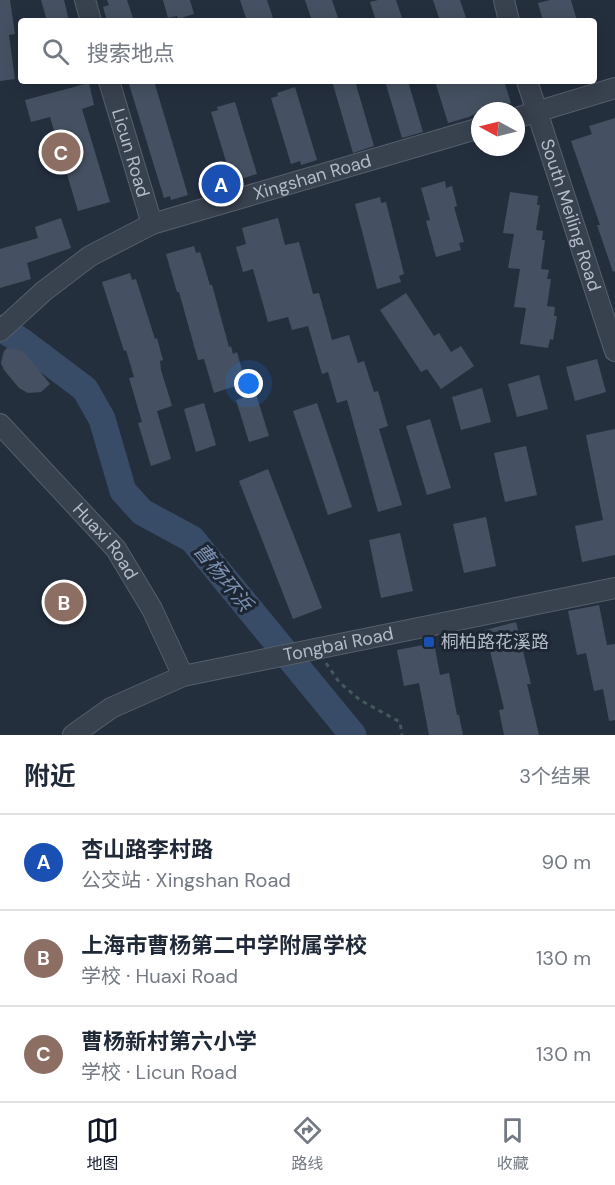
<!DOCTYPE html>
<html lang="zh">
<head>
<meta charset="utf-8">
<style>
	:root { --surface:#fff; --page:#f2f2f3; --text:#1f2937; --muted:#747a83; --line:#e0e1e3; --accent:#111827 }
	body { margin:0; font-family:"DM Sans","Noto Sans SC",sans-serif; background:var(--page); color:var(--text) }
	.compass { position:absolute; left:471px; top:102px; width:54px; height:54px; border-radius:50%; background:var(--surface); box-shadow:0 3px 15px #0003; rotate:277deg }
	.you { position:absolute; left:249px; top:384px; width:21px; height:21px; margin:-15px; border:4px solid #fff; border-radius:50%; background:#1a73e8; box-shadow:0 0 0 9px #1a73e833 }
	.badge { display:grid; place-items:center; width:39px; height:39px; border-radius:50%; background:var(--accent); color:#fff; font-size:20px; font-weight:700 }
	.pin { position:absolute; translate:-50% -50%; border:3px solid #fff; box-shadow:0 2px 6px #0006 }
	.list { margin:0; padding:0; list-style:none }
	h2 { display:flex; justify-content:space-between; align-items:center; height:78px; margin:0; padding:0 24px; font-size:26px }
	h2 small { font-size:20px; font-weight:400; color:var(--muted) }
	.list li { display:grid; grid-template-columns:39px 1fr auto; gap:18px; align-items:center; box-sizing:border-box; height:96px; padding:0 24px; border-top:2px solid var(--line) }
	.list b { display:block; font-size:22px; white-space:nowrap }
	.list p { margin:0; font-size:20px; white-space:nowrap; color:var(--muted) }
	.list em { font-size:20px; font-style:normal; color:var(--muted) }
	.icon { flex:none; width:33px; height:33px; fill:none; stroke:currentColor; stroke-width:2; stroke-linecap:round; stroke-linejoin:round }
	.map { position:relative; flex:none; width:615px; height:735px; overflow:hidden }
	.search { position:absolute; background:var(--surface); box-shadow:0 3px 15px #0003; left:18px; right:18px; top:18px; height:66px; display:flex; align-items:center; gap:15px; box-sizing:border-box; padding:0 21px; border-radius:6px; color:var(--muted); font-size:22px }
	.sheet { height:366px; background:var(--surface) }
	nav { display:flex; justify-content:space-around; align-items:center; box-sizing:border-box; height:84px; border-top:2px solid var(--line); background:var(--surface); font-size:16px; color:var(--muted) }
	nav a { display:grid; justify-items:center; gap:3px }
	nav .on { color:var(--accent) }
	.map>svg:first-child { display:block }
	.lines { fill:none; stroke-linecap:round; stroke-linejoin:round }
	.river { stroke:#394c67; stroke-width:27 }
	.building { fill:#455162 }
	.minor-casing { stroke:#565f6c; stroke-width:22 }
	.path { stroke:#44595c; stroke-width:3; stroke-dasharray:4.5 4.5; stroke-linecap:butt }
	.minor { stroke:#38414e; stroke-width:20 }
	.transit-dot { fill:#1a4fb4; stroke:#1d2633; stroke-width:2 }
	.labels { text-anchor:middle; stroke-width:6; stroke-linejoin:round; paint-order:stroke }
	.street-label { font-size:18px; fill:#b4bcc9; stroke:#1d2633 }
	.poi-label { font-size:18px; fill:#b4bcc9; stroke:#1d2633; text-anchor:start }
	.water-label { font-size:20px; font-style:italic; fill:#7c92b1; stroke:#1d2633 }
</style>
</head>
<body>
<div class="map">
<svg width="615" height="735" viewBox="0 0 615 735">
	<rect width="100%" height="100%" fill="#242f3e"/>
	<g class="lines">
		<path class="river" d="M0,328L20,340L85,389L102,419L123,491L142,512L192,539L353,735"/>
	</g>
	<path class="building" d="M0,0H10L15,34L9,35L15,79L0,81Z
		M41,0H64L69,21H47Z
		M107,0H127L134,21H107L103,7L109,5Z
		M163,0H190L194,14L178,19L177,16L168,18Z
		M240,0H267L274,21H247Z
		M305,0H332L339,21H312Z
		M378,0H396L403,21H376L370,2Z
		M433,0H460L467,21H440Z
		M550,0H571L577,21H543L538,3Z
		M128,81H154L188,195L171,200L170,196L164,198Z
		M332,81H355L374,146L353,153Z
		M385,81H408L423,132L402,138Z
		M435,81H504L511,103L480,111L469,117L448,123Z
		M89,83L94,105L82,109L110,202L78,211L50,117L31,122L25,100Z
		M295,87L317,160L301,165L300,161L291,164L271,98L278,96L277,93Z
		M235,102L257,174L241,179L240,176L231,178L211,112L218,110L217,107Z
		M615,118V271L613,272L597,225H600L571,141L592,134L589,126Z
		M445,181L446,188L452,186L457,206L454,207L464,242L459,243L461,250L436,257L426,221L430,220L421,188Z
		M510,192L538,196L537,205H540L536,230L543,231L542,240H545L541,269L549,270L547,279H551L547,306L555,307L554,316H557L553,340L550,339L548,348L520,344L526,308L514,307L520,269L508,268L514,234L503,233Z
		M380,197L381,203L386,202L404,274L399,276L401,282L377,289L355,204Z
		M61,218L71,248L27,263L31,279L0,288V249L38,238L35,227Z
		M278,218L285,245L299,242L313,294L319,293L332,340L349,335L358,363L364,361L374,392L378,391L388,426L379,429L402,505L378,512L347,400L337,403L328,372L322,374L308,326L292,330L288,317L268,322L253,269L243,272L236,247L246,244L242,228Z
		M194,246L196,253L200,252L210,285H212L229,347L231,346L233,354L237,352L243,374L240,376L242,384L214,393L204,359L198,360L179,292H177L166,254Z
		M130,273L132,280L136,279L155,339L157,338L163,360L160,361L161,370L172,406L157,411L171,459L151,466L138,423L142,422L129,378L134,377L126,350L124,351L102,282Z
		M406,293L434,336L439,333L451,352L461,346L474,366L441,389L427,369L421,372L380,310Z
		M7,348L23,351L50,384L41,392L28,393L19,388L4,370L1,363L4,351Z
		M597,359L606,392L575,401L566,367Z
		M539,375L548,409L517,417L508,384Z
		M482,388L491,422L461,430L452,397Z
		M256,394L269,436L249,442L236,400Z
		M204,403L216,445L196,452L184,409Z
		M317,403L352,507L328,515L293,411Z
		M430,419L451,488L427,495L406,426Z
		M615,429V555L582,562L575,526L603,520L586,435Z
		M526,446L537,495L505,502L494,453Z
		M268,469L322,608L293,619L239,481Z
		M486,517L496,566L464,573L453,524Z
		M400,533L413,591L381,598L369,540Z
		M599,605L607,645L615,644V720L609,721L603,689L594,691L586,653L577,655L568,611Z
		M516,622L531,684H527L539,735H504L499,710L504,709L485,630Z
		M434,643L440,675L449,673L457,715H459L463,735H429L419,683L404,686L397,650Z"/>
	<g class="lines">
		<g class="minor-casing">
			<g id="minor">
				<path d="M85,0L91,21"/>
				<path d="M504,0L509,21"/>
				<path id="s1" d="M109,81L152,224"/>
				<path id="s2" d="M527,81L615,351"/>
				<path d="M516,118L615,88"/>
				<path id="s3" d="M0,331L44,291L90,256L152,224L480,128"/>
				<path id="s4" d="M0,424L116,549L152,609L183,676"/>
				<path id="s5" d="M73,735L111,708L183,676L615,588"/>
			</g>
		</g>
		<path class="path" d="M326,663L339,682L360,700L400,722L402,735"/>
		<use href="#minor" class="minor"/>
	</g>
	<rect class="transit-dot" x="423" y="636" width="12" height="12" rx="3"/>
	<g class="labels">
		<g class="street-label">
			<text dy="6" stroke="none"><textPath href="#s1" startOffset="75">Licun Road</textPath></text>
			<text dy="6" stroke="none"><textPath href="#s3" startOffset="354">Xingshan Road</textPath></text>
			<text dy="6" stroke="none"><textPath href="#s2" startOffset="141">South Meiling Road</textPath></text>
			<text dy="6" stroke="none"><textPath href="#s4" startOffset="158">Huaxi Road</textPath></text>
			<text dy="6" stroke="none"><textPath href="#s5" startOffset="284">Tongbai Road</textPath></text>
		</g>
		<g class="poi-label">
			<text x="441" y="648">桐柏路花溪路</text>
		</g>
		<g class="water-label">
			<text transform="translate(223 577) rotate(51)" y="7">曹杨环浜</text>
		</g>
	</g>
</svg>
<svg class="compass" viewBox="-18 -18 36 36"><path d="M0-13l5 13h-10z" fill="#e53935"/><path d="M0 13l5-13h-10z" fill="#747a83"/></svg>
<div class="you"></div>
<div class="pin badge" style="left:221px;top:184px;background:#1a4fb4">A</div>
<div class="pin badge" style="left:64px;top:602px;background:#8d6e63">B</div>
<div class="pin badge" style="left:61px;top:152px;background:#8d6e63">C</div>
<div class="search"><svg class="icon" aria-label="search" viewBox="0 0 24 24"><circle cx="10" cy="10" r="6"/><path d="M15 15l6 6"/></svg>搜索地点</div>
</div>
<section class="sheet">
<h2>附近<small>3个结果</small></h2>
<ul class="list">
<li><span class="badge" style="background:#1a4fb4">A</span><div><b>杏山路李村路</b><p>公交站 · Xingshan Road</p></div><em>90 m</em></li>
<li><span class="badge" style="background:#8d6e63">B</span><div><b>上海市曹杨第二中学附属学校</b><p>学校 · Huaxi Road</p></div><em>130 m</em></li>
<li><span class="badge" style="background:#8d6e63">C</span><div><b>曹杨新村第六小学</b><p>学校 · Licun Road</p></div><em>130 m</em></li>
</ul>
</section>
<nav>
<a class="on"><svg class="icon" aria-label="map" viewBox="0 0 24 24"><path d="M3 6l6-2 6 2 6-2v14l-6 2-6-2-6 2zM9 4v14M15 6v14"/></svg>地图</a>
<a><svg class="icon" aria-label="directions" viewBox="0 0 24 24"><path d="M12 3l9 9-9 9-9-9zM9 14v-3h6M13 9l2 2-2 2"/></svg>路线</a>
<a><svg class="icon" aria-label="saved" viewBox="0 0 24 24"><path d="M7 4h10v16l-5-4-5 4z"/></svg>收藏</a>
</nav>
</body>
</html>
